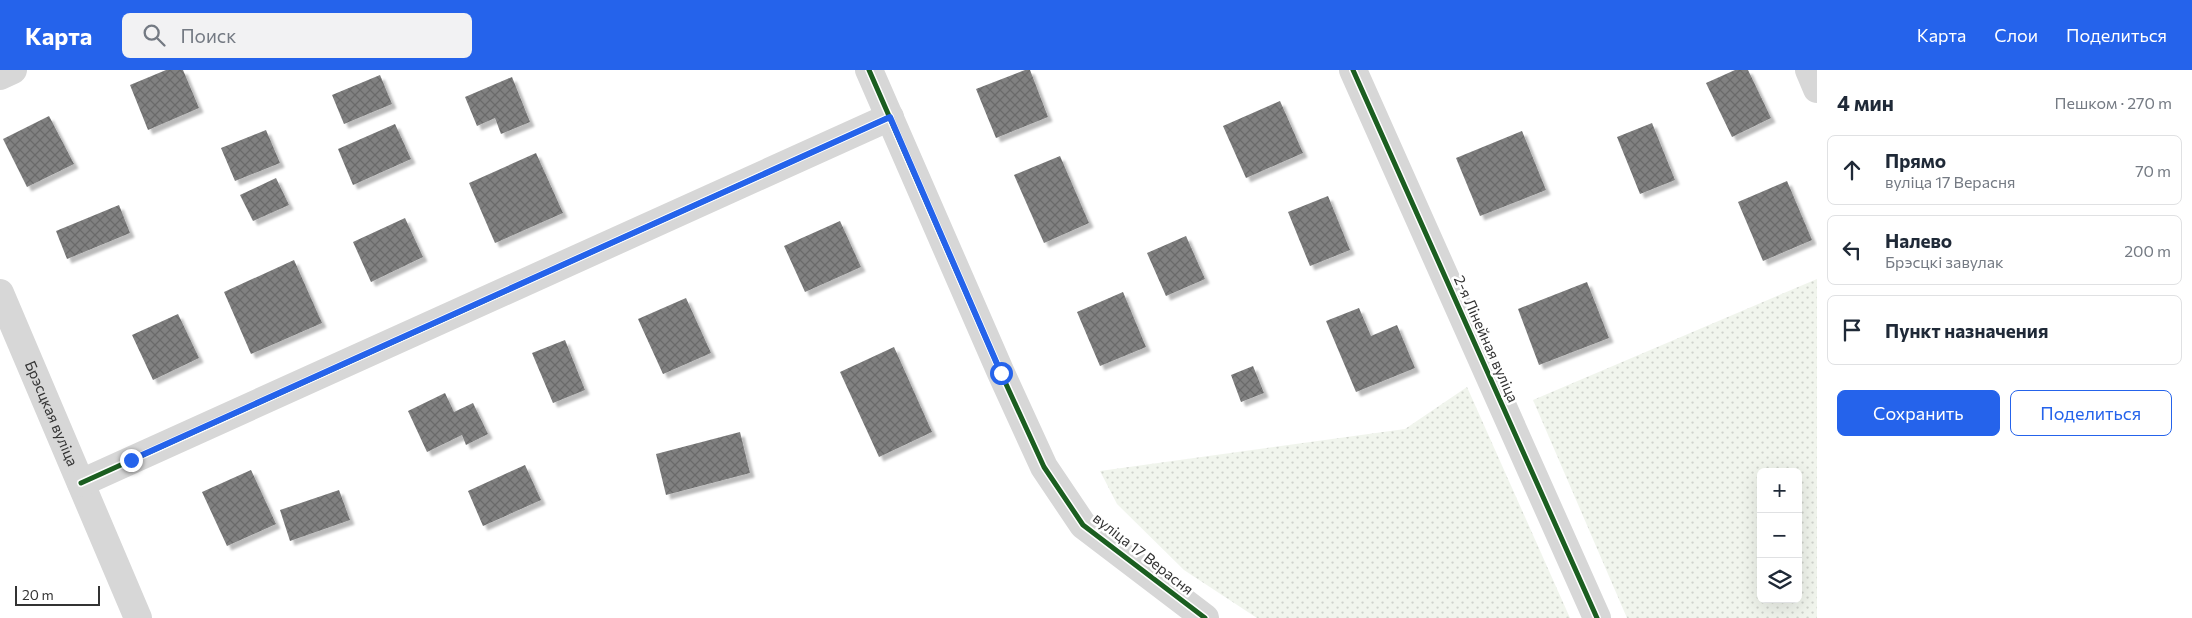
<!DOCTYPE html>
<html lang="ru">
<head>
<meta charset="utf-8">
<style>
	:root { --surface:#fff; --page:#f2f2f3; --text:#1f2937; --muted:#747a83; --line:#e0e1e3; --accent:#2563eb }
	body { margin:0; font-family:Commissioner,sans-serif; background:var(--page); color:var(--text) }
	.controls { position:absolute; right:15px; bottom:15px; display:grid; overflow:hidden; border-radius:8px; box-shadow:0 5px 20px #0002 }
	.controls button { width:45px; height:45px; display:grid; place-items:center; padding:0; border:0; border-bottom:1px solid var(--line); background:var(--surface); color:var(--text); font:25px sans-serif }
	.scale { position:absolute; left:15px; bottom:12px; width:85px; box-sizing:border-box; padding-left:5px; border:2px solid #333; border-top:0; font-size:14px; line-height:18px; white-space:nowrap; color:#333; -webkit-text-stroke:4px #fff; paint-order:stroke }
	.stop { position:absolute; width:15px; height:15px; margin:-11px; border:4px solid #2563eb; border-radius:50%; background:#fff }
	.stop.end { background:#2563eb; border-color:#fff; box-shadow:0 1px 5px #0008 }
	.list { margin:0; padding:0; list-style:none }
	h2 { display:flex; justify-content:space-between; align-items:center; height:65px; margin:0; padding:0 20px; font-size:21px }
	h2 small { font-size:16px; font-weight:400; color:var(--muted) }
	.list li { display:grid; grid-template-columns:32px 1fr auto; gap:15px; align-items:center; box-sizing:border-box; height:70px; margin:0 10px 10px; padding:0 10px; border:1px solid var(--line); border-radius:8px }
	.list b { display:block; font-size:19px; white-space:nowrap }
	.list p { margin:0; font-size:16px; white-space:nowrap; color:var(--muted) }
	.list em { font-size:16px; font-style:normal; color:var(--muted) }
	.actions { display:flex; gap:10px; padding:15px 20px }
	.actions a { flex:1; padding:11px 0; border:1px solid var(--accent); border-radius:8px; text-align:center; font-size:18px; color:var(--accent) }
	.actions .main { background:var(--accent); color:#fff }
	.icon { flex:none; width:28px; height:28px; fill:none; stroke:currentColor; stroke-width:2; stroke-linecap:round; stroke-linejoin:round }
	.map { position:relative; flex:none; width:1817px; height:548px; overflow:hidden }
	header { display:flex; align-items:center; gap:30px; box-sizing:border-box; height:70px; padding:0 25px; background:var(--accent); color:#fff }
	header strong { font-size:24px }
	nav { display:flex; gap:28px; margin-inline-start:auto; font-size:18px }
	.search { width:350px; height:45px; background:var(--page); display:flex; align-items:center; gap:12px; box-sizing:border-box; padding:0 18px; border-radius:8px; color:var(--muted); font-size:19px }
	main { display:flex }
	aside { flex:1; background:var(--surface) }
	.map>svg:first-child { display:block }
	.grass { fill:url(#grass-dots); fill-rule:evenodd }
	.building { fill:url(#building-cross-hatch); filter:url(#shadow) }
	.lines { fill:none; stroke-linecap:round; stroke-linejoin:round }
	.minor { stroke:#d7d7d7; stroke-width:28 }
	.cycleway-casing { stroke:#fff; stroke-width:8 }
	.cycleway { stroke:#1b5e20; stroke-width:5 }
	.route { stroke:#2563eb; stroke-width:6 }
	.labels { text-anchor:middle; stroke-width:5; stroke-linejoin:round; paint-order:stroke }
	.street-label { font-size:15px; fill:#333; stroke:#fff }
</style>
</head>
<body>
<header>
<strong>Карта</strong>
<div class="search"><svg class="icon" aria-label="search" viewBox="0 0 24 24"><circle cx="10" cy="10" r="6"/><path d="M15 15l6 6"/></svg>Поиск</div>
<nav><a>Карта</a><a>Слои</a><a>Поделиться</a></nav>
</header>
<main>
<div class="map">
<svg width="1817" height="548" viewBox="0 0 1817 548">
	<defs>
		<pattern id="grass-dots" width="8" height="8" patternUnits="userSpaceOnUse" patternTransform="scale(1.25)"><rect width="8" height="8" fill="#f1f5ed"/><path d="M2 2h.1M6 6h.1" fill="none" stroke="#cfd2cc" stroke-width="1.8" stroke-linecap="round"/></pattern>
		<pattern id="building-cross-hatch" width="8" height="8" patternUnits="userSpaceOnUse" patternTransform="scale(1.25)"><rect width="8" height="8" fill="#818181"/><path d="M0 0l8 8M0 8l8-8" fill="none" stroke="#6a6a6a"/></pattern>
		<filter id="shadow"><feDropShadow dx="4.5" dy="4.5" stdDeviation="1" flood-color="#0004"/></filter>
	</defs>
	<rect width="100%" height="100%" fill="#fff"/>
	<path class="grass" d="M1817,209V548H1627L1533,330ZM1761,402H1798V529H1761Z
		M1467,317L1570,548H1257L1184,500L1117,434L1100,401L1405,359Z"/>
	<path class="building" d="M166,0H183L199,38L148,60L130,15Z
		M1025,0H1030L1048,47L996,68L976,19Z
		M1735,0H1748L1771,48L1732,67L1706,13Z
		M380,5L392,34L344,54L332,25Z
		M512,7L530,52L501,64L495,48L477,56L465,27Z
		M1280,31L1303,83L1246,108L1223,56Z
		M49,46L74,94L27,117L3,69Z
		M1652,53L1675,110L1640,124L1617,67Z
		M395,54L411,89L353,115L338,79Z
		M266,60L280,93L235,111L221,78Z
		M1522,61L1546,120L1480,146L1456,88Z
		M536,83L563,143L495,173L469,113Z
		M1060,86L1089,153L1044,173L1014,105Z
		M276,108L289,135L253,151L240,125Z
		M1787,111L1812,170L1763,191L1738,132Z
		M1328,126L1350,180L1310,196L1288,142Z
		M119,135L130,163L67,189L56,161Z
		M405,148L423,187L371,212L353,172Z
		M840,151L861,197L805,222L784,176Z
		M1186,166L1205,209L1166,226L1147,183Z
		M294,190L322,253L251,284L224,222Z
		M1587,212L1609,268L1539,295L1518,239Z
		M1123,222L1146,277L1100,296L1077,242Z
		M686,228L711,283L663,304L638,249Z
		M1359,238L1371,266L1397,255L1415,298L1356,322L1326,251Z
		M178,244L199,288L153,310L132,265Z
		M565,270L585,320L553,333L532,283Z
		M894,277L932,362L879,387L840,302Z
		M1253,296L1264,323L1241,332L1231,305Z
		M445,323L454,342L473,333L488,364L466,375L462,365L427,382L408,341Z
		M740,362L750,403L666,425L656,384Z
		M525,395L541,430L483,456L468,421Z
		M251,400L276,454L227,476L202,422Z
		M339,420L350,450L290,471L280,440Z"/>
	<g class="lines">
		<g class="minor">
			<path d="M869,0L1001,303L1044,397L1083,455L1205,548"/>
			<path d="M1353,0L1597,548"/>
			<path d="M1809,0L1817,19"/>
			<path d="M0,6L13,0"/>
			<path id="s1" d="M0,223L138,548"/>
			<path d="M81,413L890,47"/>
		</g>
		<g class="cycleway-casing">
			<path id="cycleway" d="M869,0L1001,303L1044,397L1083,455L1205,548
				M1353,0L1597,548
				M81,413L890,47"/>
		</g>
		<use href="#cycleway" class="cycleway"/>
	</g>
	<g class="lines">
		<path class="route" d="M131,390L890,47L1001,303"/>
	</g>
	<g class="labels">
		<g class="street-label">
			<text transform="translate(1486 269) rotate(66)" y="5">2-я Лінейная вуліца</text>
			<text dy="5" stroke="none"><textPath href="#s1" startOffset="131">Брэсцкая вуліца</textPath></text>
			<text transform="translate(1143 484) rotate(38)" y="5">вуліца 17 Верасня</text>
		</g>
	</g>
</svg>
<div class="controls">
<button>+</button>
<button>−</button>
<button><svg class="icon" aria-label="layers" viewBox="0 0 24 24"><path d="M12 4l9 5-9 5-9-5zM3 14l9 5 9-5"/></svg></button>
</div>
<div class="scale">20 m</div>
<div class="stop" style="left:1001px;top:303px"></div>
<div class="stop end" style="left:131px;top:390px"></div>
</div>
<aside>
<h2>4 мин<small>Пешком · 270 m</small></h2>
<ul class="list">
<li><svg class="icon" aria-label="ahead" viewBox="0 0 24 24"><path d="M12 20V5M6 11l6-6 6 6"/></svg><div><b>Прямо</b><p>вуліца 17 Верасня</p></div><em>70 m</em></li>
<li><svg class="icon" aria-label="left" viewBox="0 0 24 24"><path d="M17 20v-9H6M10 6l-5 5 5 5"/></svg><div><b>Налево</b><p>Брэсцкі завулак</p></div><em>200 m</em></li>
<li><svg class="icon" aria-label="arrive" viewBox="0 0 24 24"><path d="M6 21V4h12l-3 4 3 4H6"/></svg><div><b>Пункт назначения</b></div></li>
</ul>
<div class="actions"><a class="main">Сохранить</a><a>Поделиться</a></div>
</aside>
</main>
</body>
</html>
